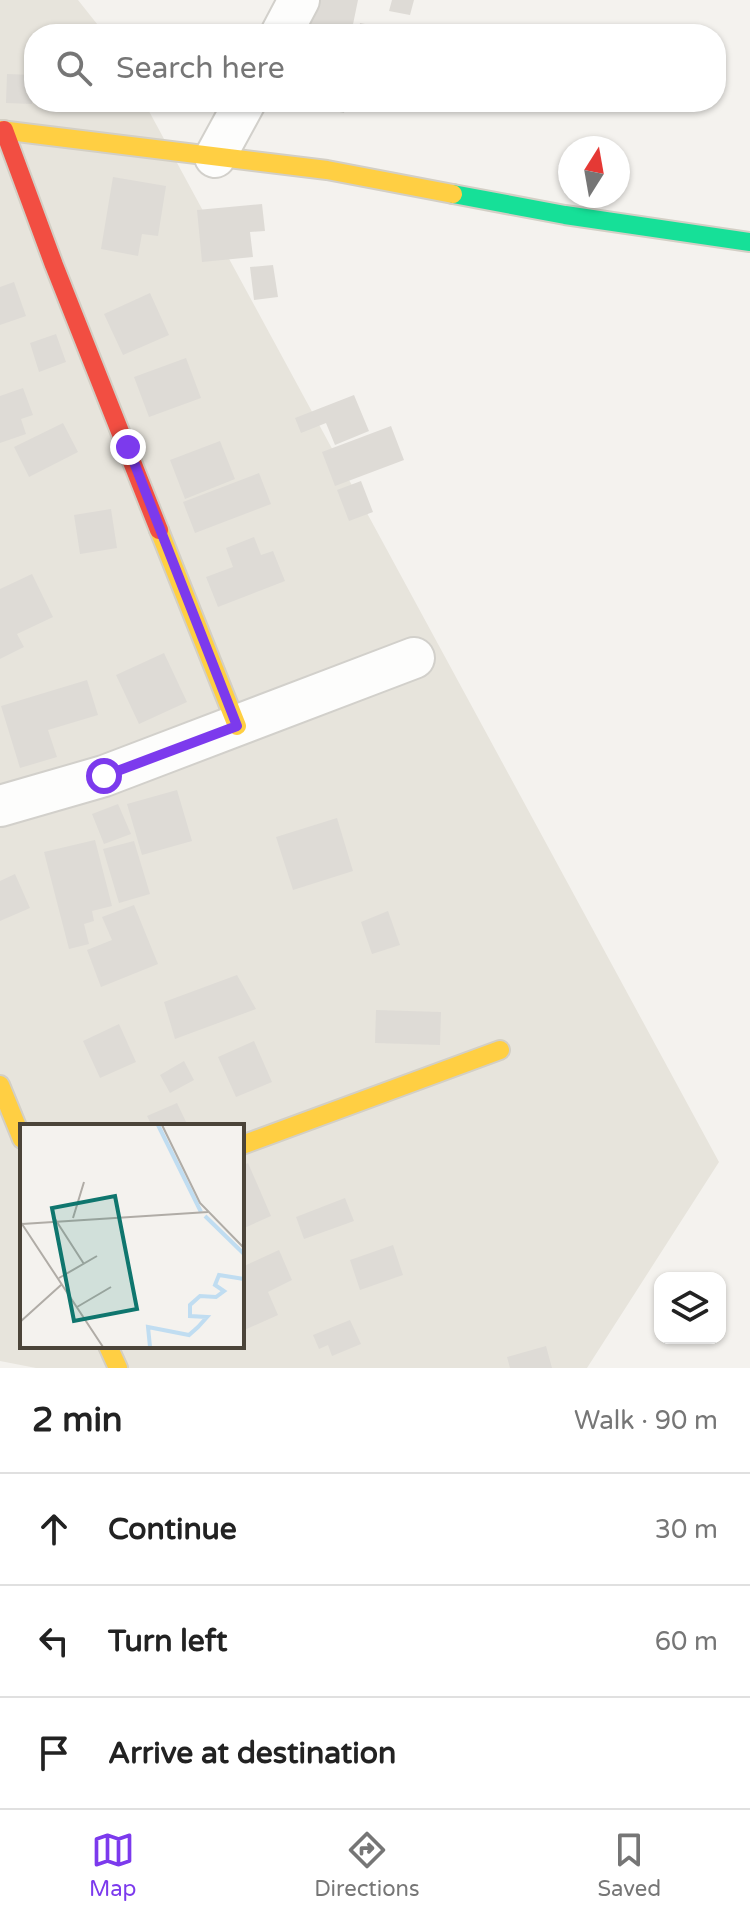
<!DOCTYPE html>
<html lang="en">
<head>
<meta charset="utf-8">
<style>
	:root { --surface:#fff; --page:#f6f6f6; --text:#222; --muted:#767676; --line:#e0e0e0; --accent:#7c3aed }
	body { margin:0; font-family:"Varela Round",sans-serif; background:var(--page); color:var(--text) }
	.controls { position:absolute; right:24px; bottom:24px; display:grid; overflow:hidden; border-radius:16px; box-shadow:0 2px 6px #0004 }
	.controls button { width:72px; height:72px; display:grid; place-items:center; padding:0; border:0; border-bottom:2px solid var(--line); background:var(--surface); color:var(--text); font:40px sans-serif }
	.compass { position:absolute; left:558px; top:136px; width:72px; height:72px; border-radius:50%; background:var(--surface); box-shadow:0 2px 6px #0004; rotate:11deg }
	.stop { position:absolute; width:24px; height:24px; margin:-18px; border:6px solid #7c3aed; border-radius:50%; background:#fff }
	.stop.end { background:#7c3aed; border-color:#fff; box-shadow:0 2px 8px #0008 }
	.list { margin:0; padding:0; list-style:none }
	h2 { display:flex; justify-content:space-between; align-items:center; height:104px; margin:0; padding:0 32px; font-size:34px }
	h2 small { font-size:26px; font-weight:400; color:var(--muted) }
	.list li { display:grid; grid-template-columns:52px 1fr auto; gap:24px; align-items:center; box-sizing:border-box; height:112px; padding:0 32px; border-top:2px solid var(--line) }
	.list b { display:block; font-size:30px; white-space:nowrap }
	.list em { font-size:26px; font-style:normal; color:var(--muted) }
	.icon { flex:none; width:44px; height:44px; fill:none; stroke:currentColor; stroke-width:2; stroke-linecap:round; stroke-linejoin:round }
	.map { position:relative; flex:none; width:750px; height:1368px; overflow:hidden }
	.search { position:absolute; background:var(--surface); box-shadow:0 2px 6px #0004; left:24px; right:24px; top:24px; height:88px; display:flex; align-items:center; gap:20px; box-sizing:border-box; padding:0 28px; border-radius:32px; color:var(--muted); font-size:30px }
	.sheet { height:440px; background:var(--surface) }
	nav { display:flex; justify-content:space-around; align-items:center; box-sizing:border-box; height:112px; border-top:2px solid var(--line); background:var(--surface); font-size:22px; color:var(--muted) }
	nav a { display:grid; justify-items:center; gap:4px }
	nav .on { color:var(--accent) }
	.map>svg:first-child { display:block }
	.residential { fill:#e7e4dc; fill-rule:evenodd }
	.building { fill:#dedbd6 }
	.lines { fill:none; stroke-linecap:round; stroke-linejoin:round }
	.street-casing { stroke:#d2d0cb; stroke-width:44 }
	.fast-casing { stroke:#d3cfc5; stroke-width:22 }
	.slow-casing { stroke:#d3cfc5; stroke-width:22 }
	.jam-casing { stroke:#d3cfc5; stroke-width:22 }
	.street { stroke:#fdfdfc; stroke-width:40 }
	.fast { stroke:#16e098; stroke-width:18 }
	.slow { stroke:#ffcf43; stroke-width:18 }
	.jam { stroke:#f24e42; stroke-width:18 }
	.route { stroke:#7c3aed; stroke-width:10 }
	.inset-river { fill:none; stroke:#c0ddf1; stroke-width:4 }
	.inset-road { fill:none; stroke:#b0aca6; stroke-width:2 }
	.view { fill:#0f766e; fill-opacity:0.15; stroke:#0f766e; stroke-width:4 }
	.inset-edge { fill:none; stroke:#4b4439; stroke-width:4 }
</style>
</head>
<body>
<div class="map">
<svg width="750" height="1368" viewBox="0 0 750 1368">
	<rect width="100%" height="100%" fill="#f4f2ee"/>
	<path class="residential" d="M0,0H78L105,34H34V102H144L719,1162L587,1368H36L0,1361ZM22,1126H242V1346H22Z"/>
	<path class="building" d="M312,0H358L351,34H294Z
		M392,0H414L410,15L389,11Z
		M360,23L380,27L379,34H358Z
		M7,74L33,75L32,104L6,103Z
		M295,102H346L344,113Z
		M113,177L166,186L158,236L142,234L138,256L101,249Z
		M262,204L265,231L250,232L253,257L202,262L197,210Z
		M273,265L278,297L254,300L250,267Z
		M14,282L26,316L0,325V287Z
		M150,293L169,335L123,355L104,314Z
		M56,334L66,362L39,372L30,343Z
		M186,358L201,398L149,417L134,377Z
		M23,388L33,415L21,419L26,434L0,443V396Z
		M354,395L369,431L335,445L326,423L301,433L295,418Z
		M63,423L78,452L29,477L14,447Z
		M391,426L404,460L335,486L322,452Z
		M220,441L235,479L185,499L170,460Z
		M259,473L271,504L195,533L183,502Z
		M361,481L373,512L349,521L337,490Z
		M111,509L117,548L80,554L74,515Z
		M254,537L261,555L273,551L285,581L218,607L206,577L233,567L226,548Z
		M32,574L53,617L17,634L24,647L0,659V589Z
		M164,653L187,702L139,724L116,675Z
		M87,680L98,715L48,730L57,757L20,768L1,706Z
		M177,790L192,841L142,855L127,804Z
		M118,804L131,834L104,844L92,814Z
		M337,818L353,871L293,890L276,837Z
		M95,840L112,906L92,911L94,921L84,924L89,944L69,949L44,852Z
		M134,841L150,894L119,903L103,849Z
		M15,874L30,908L0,921V881Z
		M134,905L158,964L101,987L87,950L112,940L102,917Z
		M388,911L400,945L372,954L361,922Z
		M237,975L256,1009L175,1039L164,1002Z
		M376,1010L441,1012L440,1045L375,1043Z
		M119,1024L136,1062L100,1078L83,1041Z
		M254,1041L272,1082L236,1097L218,1057Z
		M184,1061L194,1080L170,1093L160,1075Z
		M177,1103L188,1126H152L147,1116Z
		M248,1163L271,1216L242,1229V1166Z
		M345,1198L354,1221L304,1239L296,1217Z
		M393,1245L403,1275L360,1290L350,1260Z
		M279,1250L292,1280L268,1292L278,1315L242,1331V1267Z
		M350,1320L361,1344L332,1356L328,1345L319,1349L313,1335Z
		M546,1346L552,1368H510L507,1357Z"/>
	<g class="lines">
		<g class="street-casing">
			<path id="street" d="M281,34L299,0
				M215,157L245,102
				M0,806L104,776L414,658"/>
		</g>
		<g class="fast-casing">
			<path id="fast" d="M453,194L565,215L750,242"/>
		</g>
		<g class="slow-casing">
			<path id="slow" d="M0,130L327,170L453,194
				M159,530L237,726
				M0,1085L22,1139
				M242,1145L500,1050
				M108,1346L118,1368"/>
		</g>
		<g class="jam-casing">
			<path id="jam" d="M4,130L54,265L159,530"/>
		</g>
		<use href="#street" class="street"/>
		<use href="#fast" class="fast"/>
		<use href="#slow" class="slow"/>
		<use href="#jam" class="jam"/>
	</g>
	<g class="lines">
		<path class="route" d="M104,776L237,726L128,447"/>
	</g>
	<g transform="translate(20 1124)">
		<rect width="224" height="224" fill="#f4f2ee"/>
		<path class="inset-river" d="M138,1L181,88M185,92L224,130M130,223L128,203L169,211L178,203L187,193L170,192V181L180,172L196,173L204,167L195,161L199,151L224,155"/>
		<path class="inset-road" d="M142,1L180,79L224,124M53,94L64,58M35,95L64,140M0,97L83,223M2,100L188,88M39,154L77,132M57,183L91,163M0,198L41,161"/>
		<path class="view" d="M95,72L117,185L54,197L32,84Z"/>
		<rect width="224" height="224" class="inset-edge"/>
	</g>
</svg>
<div class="controls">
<button><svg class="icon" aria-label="layers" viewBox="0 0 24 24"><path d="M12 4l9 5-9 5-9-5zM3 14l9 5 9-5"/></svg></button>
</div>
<svg class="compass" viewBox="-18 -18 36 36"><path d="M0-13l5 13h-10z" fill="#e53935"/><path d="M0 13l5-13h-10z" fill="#767676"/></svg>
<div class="stop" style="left:104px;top:776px"></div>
<div class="stop end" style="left:128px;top:447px"></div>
<div class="search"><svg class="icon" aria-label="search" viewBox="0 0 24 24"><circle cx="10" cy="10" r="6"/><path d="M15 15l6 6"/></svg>Search here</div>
</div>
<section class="sheet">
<h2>2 min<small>Walk · 90 m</small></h2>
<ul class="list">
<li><svg class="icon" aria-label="ahead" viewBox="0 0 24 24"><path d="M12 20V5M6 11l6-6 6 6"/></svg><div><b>Continue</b></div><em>30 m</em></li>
<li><svg class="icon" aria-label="left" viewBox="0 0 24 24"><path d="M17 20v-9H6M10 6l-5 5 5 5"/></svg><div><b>Turn left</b></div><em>60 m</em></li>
<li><svg class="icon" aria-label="arrive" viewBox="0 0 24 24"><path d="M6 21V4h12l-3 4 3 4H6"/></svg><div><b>Arrive at destination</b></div></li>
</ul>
</section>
<nav>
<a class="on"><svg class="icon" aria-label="map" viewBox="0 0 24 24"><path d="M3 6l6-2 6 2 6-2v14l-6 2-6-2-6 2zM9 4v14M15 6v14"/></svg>Map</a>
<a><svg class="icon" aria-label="directions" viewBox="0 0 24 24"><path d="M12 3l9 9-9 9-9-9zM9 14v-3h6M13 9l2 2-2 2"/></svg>Directions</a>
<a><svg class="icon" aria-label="saved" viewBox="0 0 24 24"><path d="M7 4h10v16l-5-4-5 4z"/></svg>Saved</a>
</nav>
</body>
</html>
